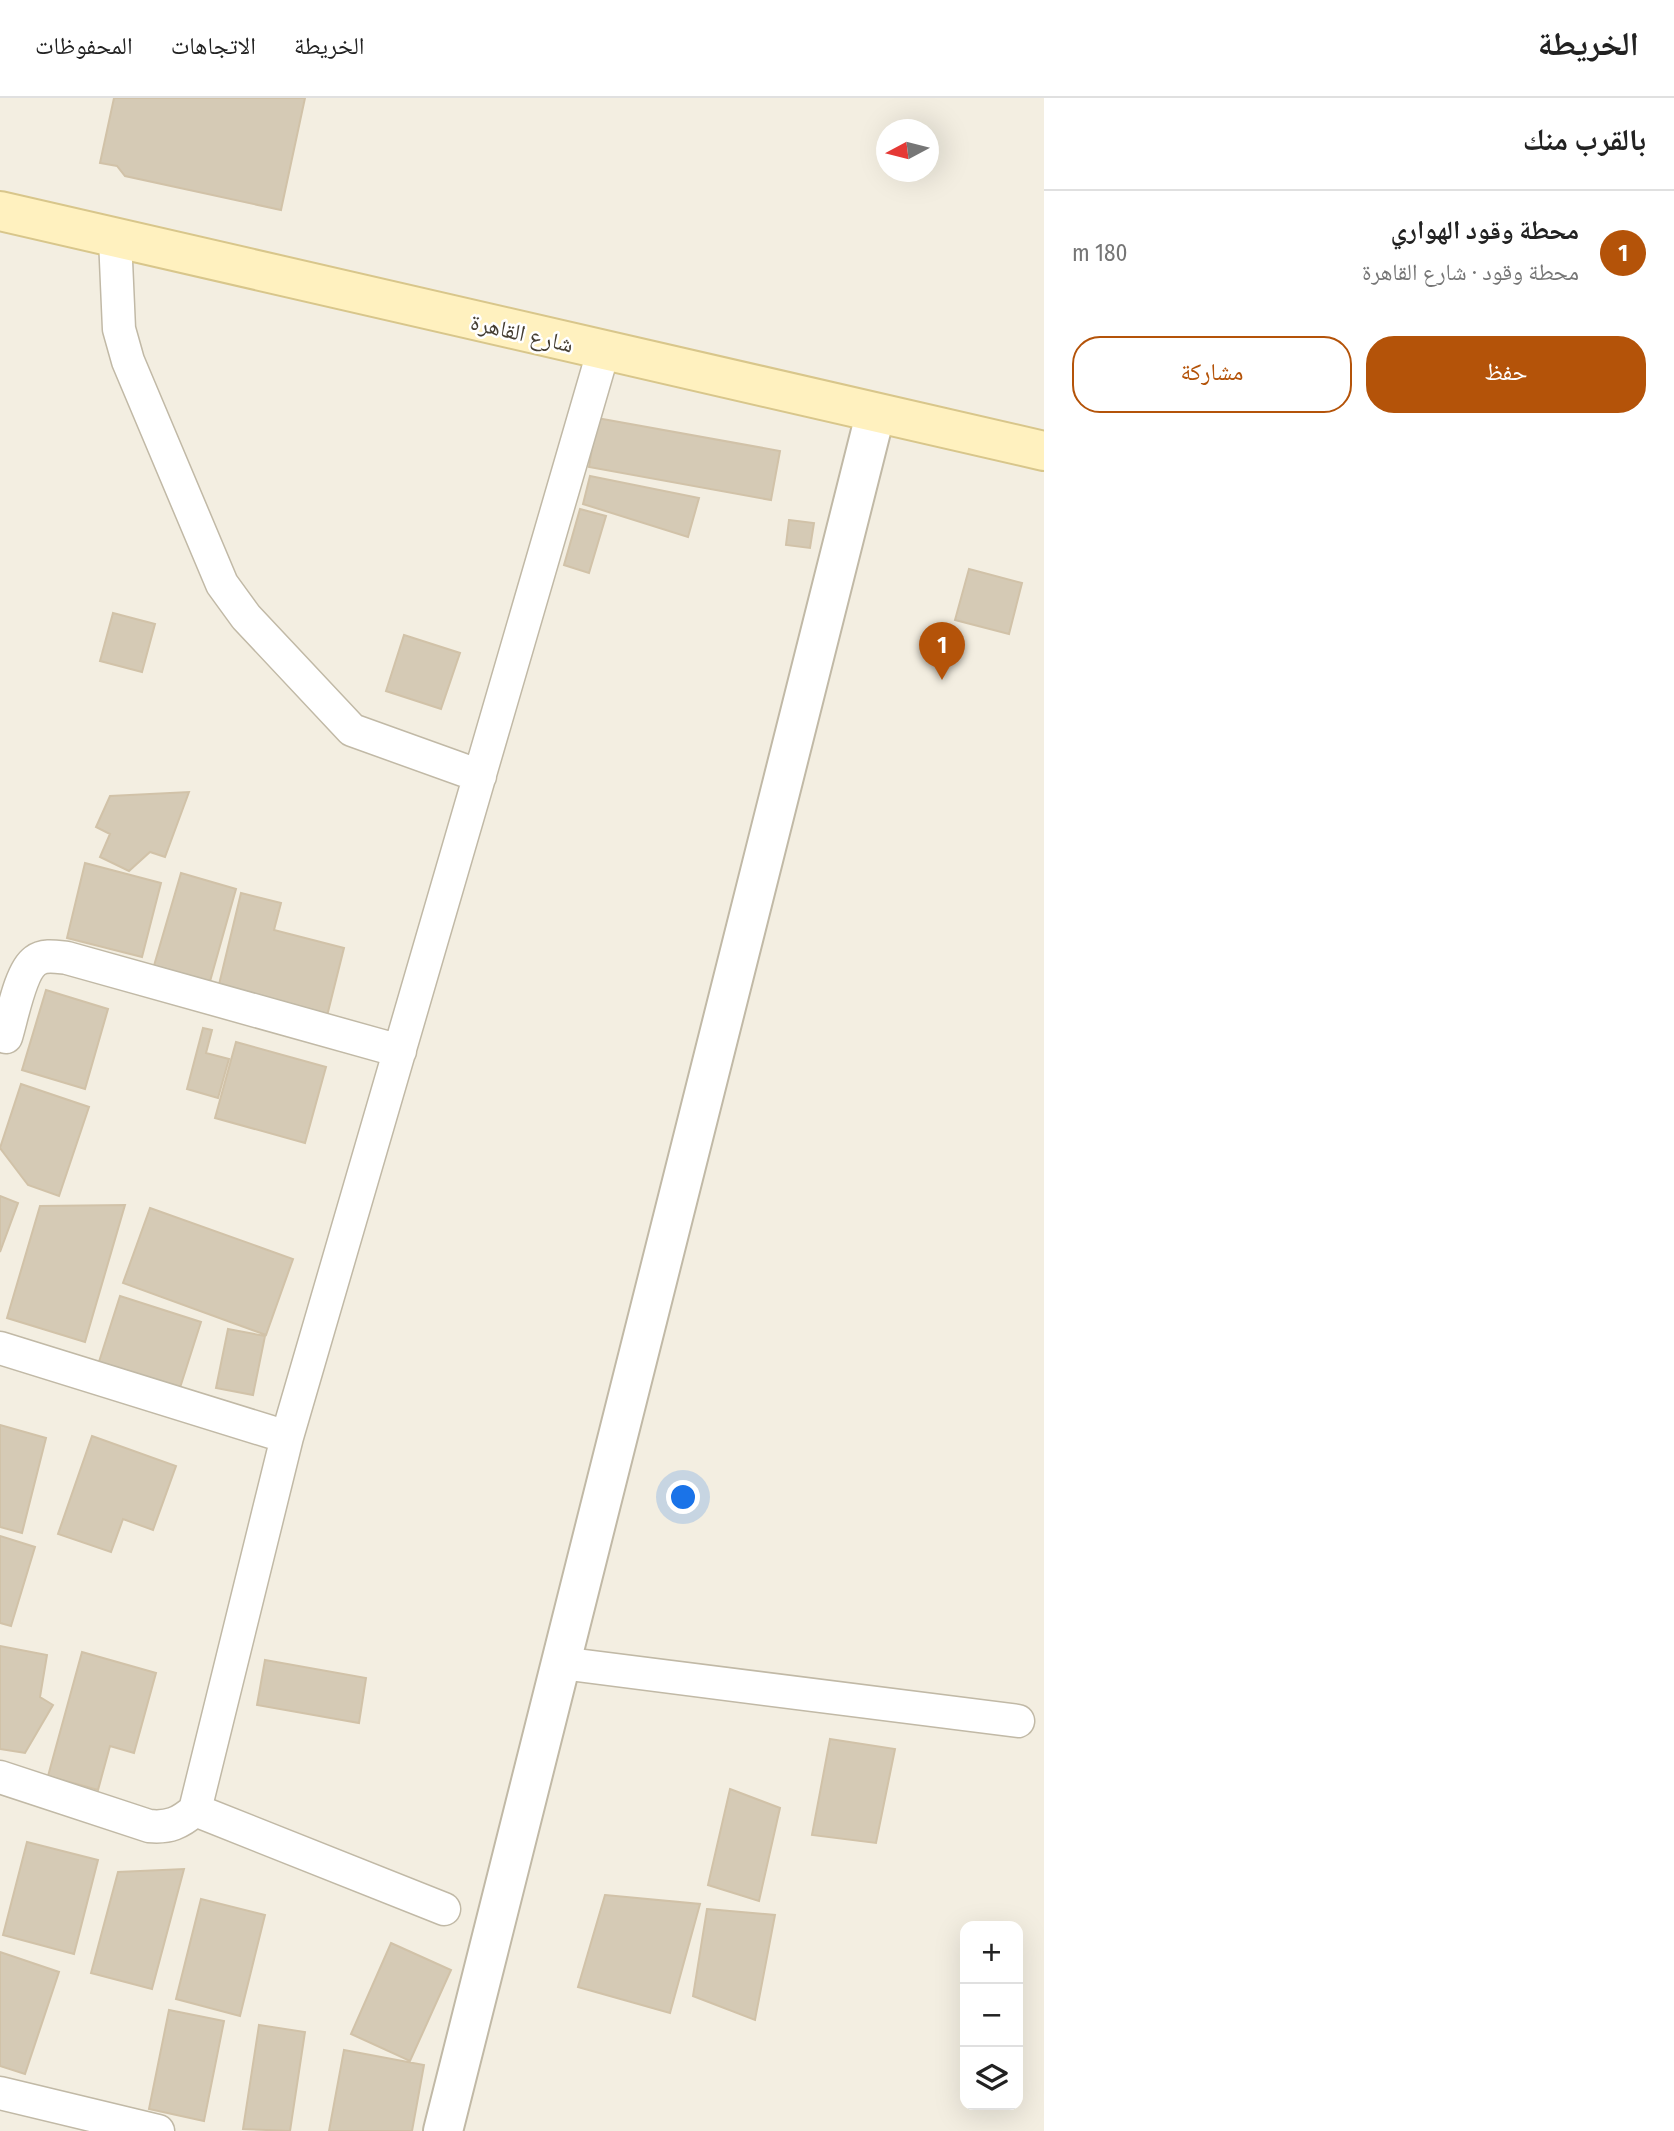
<!DOCTYPE html>
<html lang="ar">
<head>
<meta charset="utf-8">
<style>
	:root { --surface:#fff; --page:#f6f6f6; --text:#222; --muted:#767676; --line:#e0e0e0; --accent:#b45309 }
	body { margin:0; font-family:"Fira Sans Condensed","Noto Naskh Arabic",sans-serif; background:var(--page); color:var(--text); direction:rtl }
	.controls { position:absolute; right:21px; bottom:21px; display:grid; overflow:hidden; border-radius:14px; box-shadow:0 7px 28px #0002 }
	.controls button { width:63px; height:63px; display:grid; place-items:center; padding:0; border:0; border-bottom:2px solid var(--line); background:var(--surface); color:var(--text); font:35px sans-serif }
	.compass { position:absolute; left:876px; top:21px; width:63px; height:63px; border-radius:50%; background:var(--surface); box-shadow:0 7px 28px #0002; rotate:263deg }
	.you { position:absolute; left:684px; top:1400px; width:24px; height:24px; margin:-18px; border:5px solid #fff; border-radius:50%; background:#1a73e8; box-shadow:0 0 0 10px #1a73e833 }
	.badge { display:grid; place-items:center; width:46px; height:46px; border-radius:50%; background:var(--accent); color:#fff; font-size:23px; font-weight:700 }
	.pin { position:absolute; translate:-50% -58px; filter:drop-shadow(0 2px 4px #0008) }
	.pin::after { content:''; position:absolute; top:37px; width:24px; height:21px; background:inherit; clip-path:polygon(0 0,100% 0,50% 100%) }
	.list { margin:0; padding:0; list-style:none }
	h2 { display:flex; justify-content:space-between; align-items:center; height:91px; margin:0; padding:0 28px; font-size:30px }
	h2 small { font-size:23px; font-weight:400; color:var(--muted) }
	.list li { display:grid; grid-template-columns:46px 1fr auto; gap:21px; align-items:center; box-sizing:border-box; height:126px; padding:0 28px; border-top:2px solid var(--line) }
	.list b { display:block; font-size:26px; white-space:nowrap }
	.list p { margin:0; font-size:23px; white-space:nowrap; color:var(--muted) }
	.list em { font-size:23px; font-style:normal; color:var(--muted) }
	.actions { display:flex; gap:14px; padding:21px 28px }
	.actions a { flex:1; padding:16px 0; border:2px solid var(--accent); border-radius:28px; text-align:center; font-size:24px; color:var(--accent) }
	.actions .main { background:var(--accent); color:#fff }
	.icon { flex:none; width:38px; height:38px; fill:none; stroke:currentColor; stroke-width:2; stroke-linecap:round; stroke-linejoin:round }
	.map { position:relative; flex:none; width:1044px; height:2033px; overflow:hidden; direction:ltr }
	header { display:flex; align-items:center; gap:42px; box-sizing:border-box; height:98px; padding:0 35px; background:var(--surface); border-bottom:2px solid var(--line) }
	header strong { font-size:33px }
	nav { display:flex; gap:38px; margin-inline-start:auto; font-size:24px }
	main { display:flex }
	aside { flex:1; background:var(--surface) }
	.map>svg:first-child { display:block }
	.building { fill:#d5cab5; stroke:#d1c2a8; stroke-width:2 }
	.lines { fill:none; stroke-linecap:round; stroke-linejoin:round }
	.minor-casing { stroke:#c1b9a6; stroke-width:35 }
	.tertiary-casing { stroke:#c1b9a6; stroke-width:42 }
	.secondary-casing { stroke:#d8c68b; stroke-width:42 }
	.minor { stroke:#fff; stroke-width:32 }
	.tertiary { stroke:#fff; stroke-width:38 }
	.secondary { stroke:#fff1bf; stroke-width:38 }
	.labels { text-anchor:middle; stroke-width:5; stroke-linejoin:round; paint-order:stroke }
	.street-label { font-size:23px; fill:#443d31; stroke:#fff }
</style>
</head>
<body>
<header>
<strong>الخريطة</strong>
<nav><a>الخريطة</a><a>الاتجاهات</a><a>المحفوظات</a></nav>
</header>
<main>
<aside>
<h2>بالقرب منك<small></small></h2>
<ul class="list">
<li><span class="badge">1</span><div><b>محطة وقود الهواري</b><p>محطة وقود · شارع القاهرة</p></div><em>180 m</em></li>
</ul>
<div class="actions"><a class="main">حفظ</a><a>مشاركة</a></div>
</aside>
<div class="map">
<svg width="1044" height="2033" viewBox="0 0 1044 2033">
	<rect width="100%" height="100%" fill="#f3eee1"/>
	<path class="building" d="M114,0H305L281,112L125,78L117,68L100,65Z
		M597,320L780,353L771,402L589,369Z
		M590,378L699,400L688,439L583,406Z
		M580,411L606,418L589,475L564,467Z
		M789,422L814,425L810,450L786,447Z
		M969,471L1022,485L1009,536L955,522Z
		M113,515L155,526L142,574L100,563Z
		M404,537L460,555L441,611L386,593Z
		M189,694L165,759L150,754L129,773L100,759L110,736L96,729L110,698Z
		M85,765L161,785L142,859L67,840Z
		M181,775L236,791L209,887L153,871Z
		M241,795L281,805L274,832L344,850L325,926L216,899Z
		M46,892L108,911L85,991L22,972Z
		M203,930L212,932L206,955L229,961L218,1000L187,991Z
		M236,944L326,969L305,1045L215,1020Z
		M21,986L89,1009L59,1098L28,1087L0,1050Z
		M0,1098L18,1105L0,1154Z
		M125,1107L85,1244L7,1220L40,1108Z
		M150,1110L293,1161L266,1237L123,1185Z
		M120,1198L201,1224L178,1296L97,1270Z
		M228,1231L265,1238L253,1297L216,1290Z
		M0,1327L46,1340L22,1435L0,1429Z
		M92,1338L176,1368L153,1432L123,1421L111,1454L58,1436Z
		M0,1438L35,1449L11,1528L0,1525Z
		M0,1548L47,1557L40,1599L53,1607L25,1655L0,1651Z
		M82,1554L156,1575L134,1655L110,1648L98,1692L48,1678Z
		M265,1562L366,1580L359,1625L257,1607Z
		M830,1641L895,1651L876,1745L812,1737Z
		M730,1691L780,1710L759,1803L708,1787Z
		M27,1744L98,1762L74,1856L3,1837Z
		M184,1771L152,1891L91,1875L118,1774Z
		M605,1797L700,1806L670,1915L578,1889Z
		M201,1801L265,1817L240,1918L176,1901Z
		M707,1811L775,1817L755,1922L693,1898Z
		M391,1845L451,1872L410,1963L351,1936Z
		M0,1854L59,1874L25,1976L0,1968Z
		M169,1912L224,1923L204,2023L149,2011Z
		M259,1927L305,1934L290,2033L243,2031Z
		M344,1952L424,1967L412,2033H329Z"/>
	<g class="lines">
		<g class="minor-casing">
			<path id="minor" d="M115,140L119,231L128,263L222,486L246,519L352,632L480,678
				M6,939C12,920 20,874 35,863C44,856 57,859 67,860L400,953
				M0,1250L287,1339
				M561,1565L1018,1623
				M0,1679L149,1728C169,1730 180,1725 195,1712L287,1339L603,254
				M195,1712L444,1811
				M0,1995L158,2033"/>
		</g>
		<g class="tertiary-casing">
			<path id="tertiary" d="M443,2033L875,317"/>
		</g>
		<g class="secondary-casing">
			<path id="secondary" d="M0,113L1044,353"/>
		</g>
		<use href="#minor" class="minor"/>
		<use href="#tertiary" class="tertiary"/>
		<use href="#secondary" class="secondary"/>
	</g>
	<g class="labels">
		<g class="street-label">
			<text transform="translate(522 235) rotate(13)" y="8">شارع القاهرة</text>
		</g>
	</g>
</svg>
<div class="controls">
<button>+</button>
<button>−</button>
<button><svg class="icon" aria-label="layers" viewBox="0 0 24 24"><path d="M12 4l9 5-9 5-9-5zM3 14l9 5 9-5"/></svg></button>
</div>
<svg class="compass" viewBox="-18 -18 36 36"><path d="M0-13l5 13h-10z" fill="#e53935"/><path d="M0 13l5-13h-10z" fill="#767676"/></svg>
<div class="you"></div>
<div class="pin badge" style="left:942px;top:582px">1</div>
</div>
</main>
</body>
</html>
